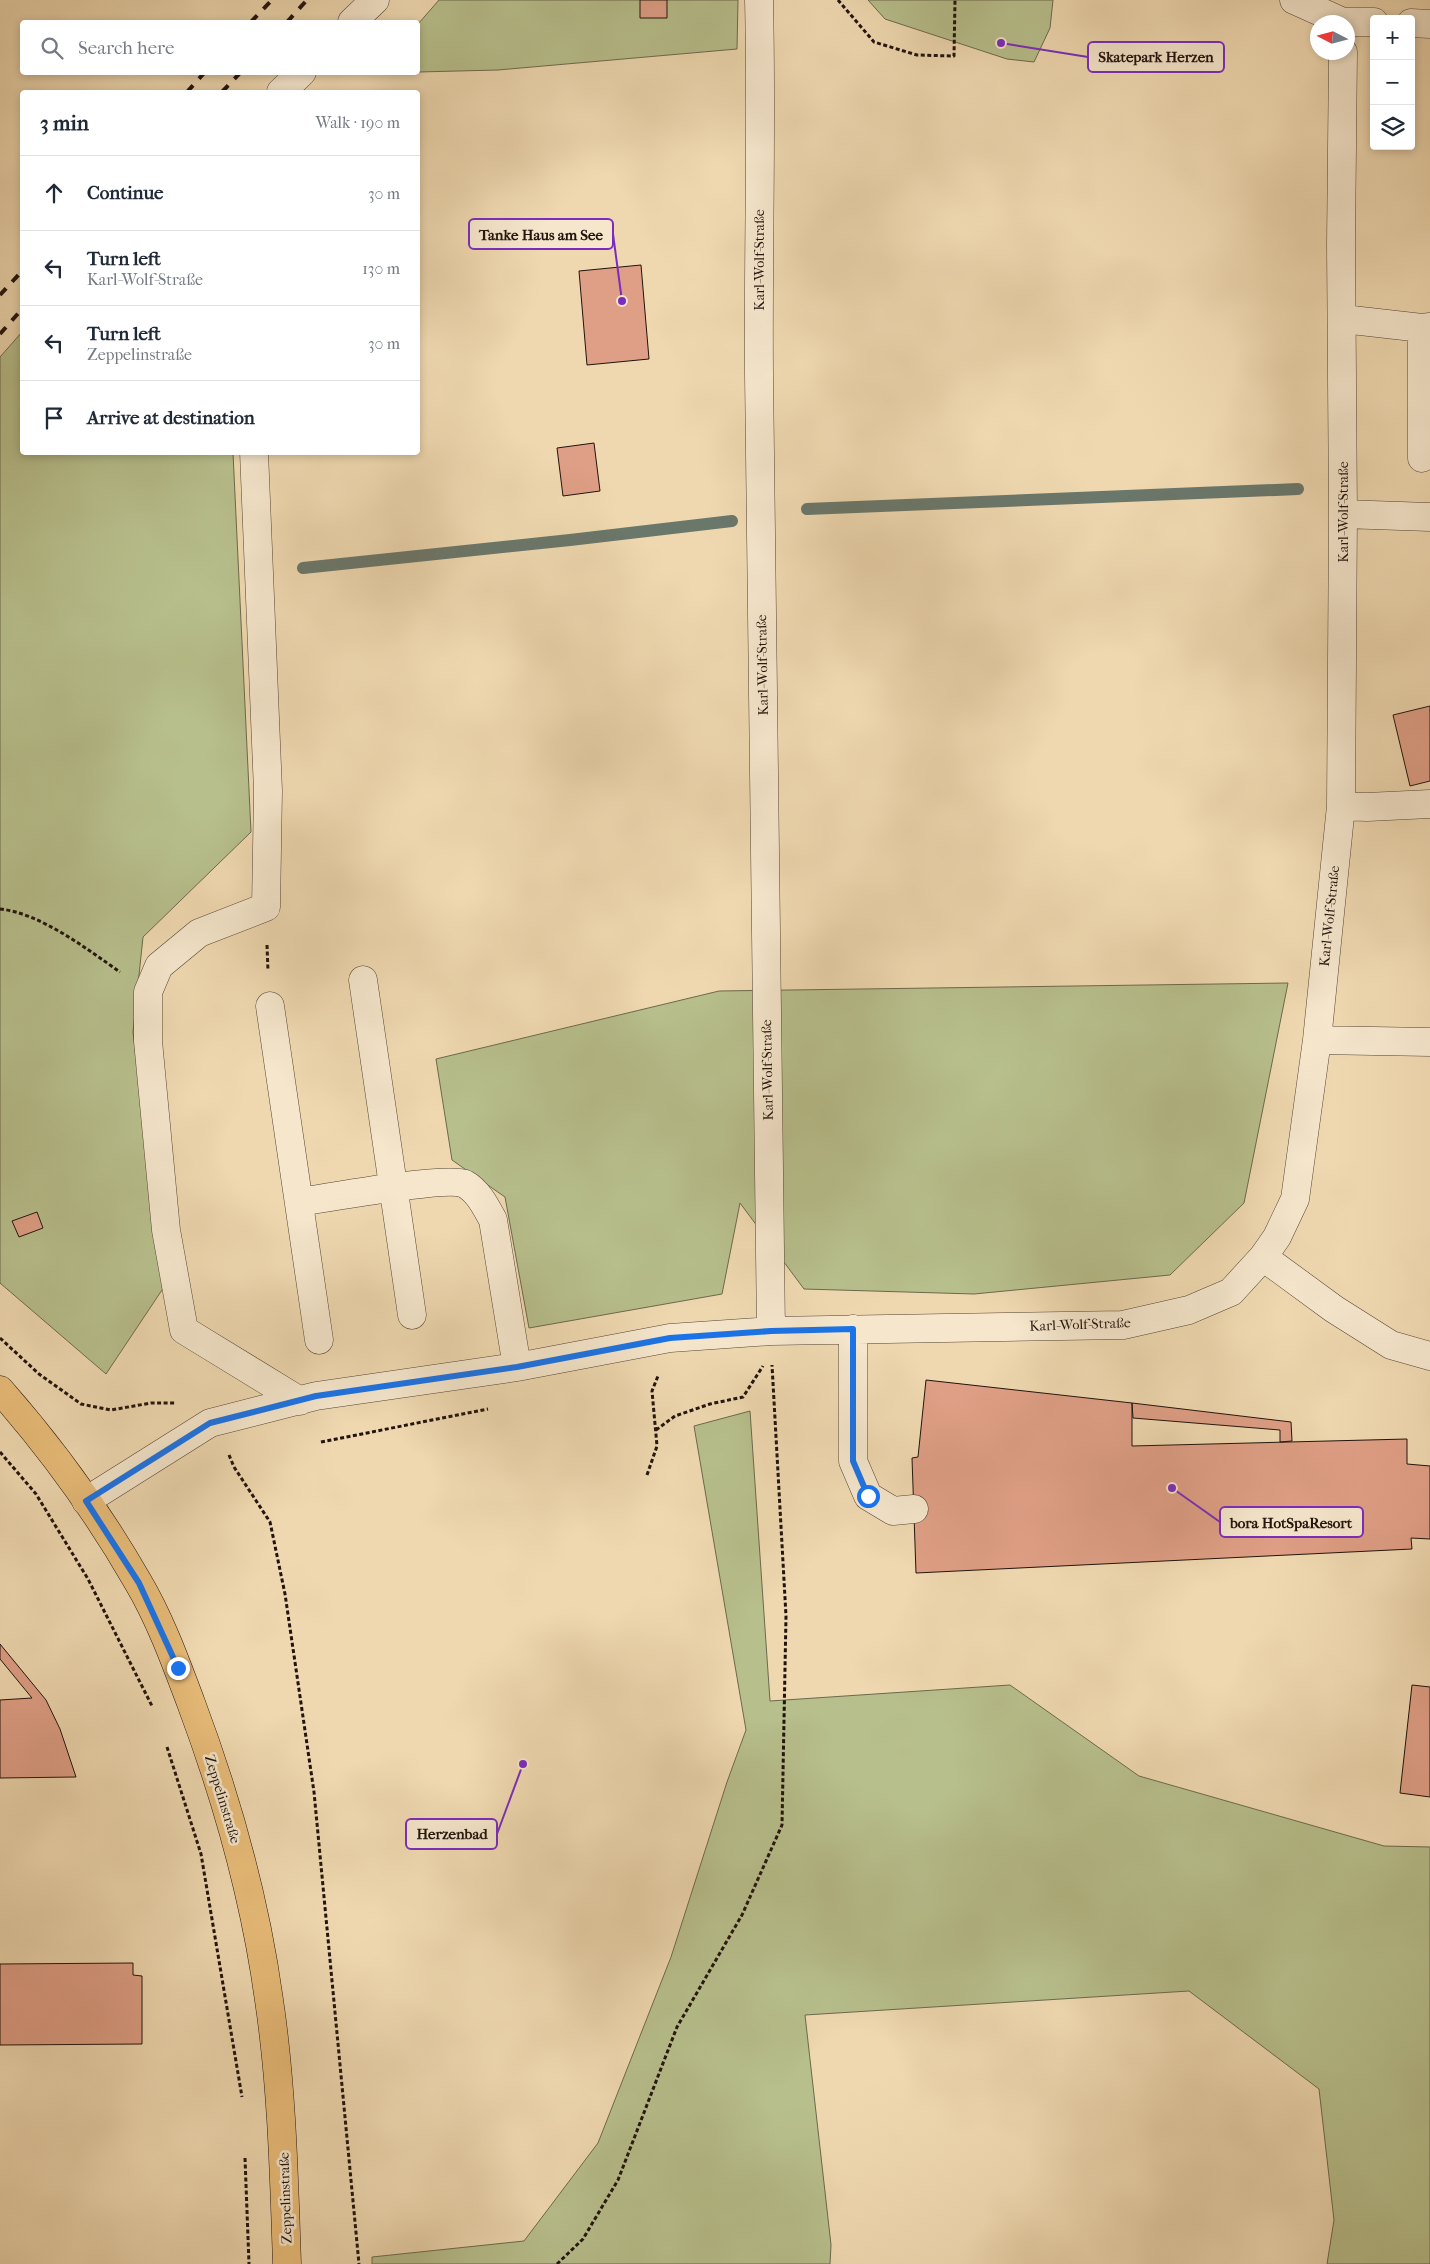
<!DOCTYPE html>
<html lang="en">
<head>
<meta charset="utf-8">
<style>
	:root { --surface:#fff; --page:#f2f2f3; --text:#1f2937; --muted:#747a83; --line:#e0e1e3 }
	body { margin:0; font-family:"IM FELL French Canon",serif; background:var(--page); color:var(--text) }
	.controls { position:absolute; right:15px; top:15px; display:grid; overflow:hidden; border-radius:5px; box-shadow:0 2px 8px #0003 }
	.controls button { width:45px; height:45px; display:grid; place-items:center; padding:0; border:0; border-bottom:1px solid var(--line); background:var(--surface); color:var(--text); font:25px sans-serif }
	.compass { position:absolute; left:1310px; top:15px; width:45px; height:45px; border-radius:50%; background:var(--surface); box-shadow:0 2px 8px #0003; rotate:276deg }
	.stop { position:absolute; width:15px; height:15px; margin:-11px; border:4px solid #1a73e8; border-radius:50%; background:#fff }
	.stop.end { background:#1a73e8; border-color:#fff; box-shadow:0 1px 5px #0008 }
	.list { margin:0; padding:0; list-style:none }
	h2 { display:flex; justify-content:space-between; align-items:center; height:65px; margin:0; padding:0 20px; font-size:21px }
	h2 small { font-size:16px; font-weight:400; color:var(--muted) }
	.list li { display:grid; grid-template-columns:32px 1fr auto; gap:15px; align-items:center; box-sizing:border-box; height:75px; padding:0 20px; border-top:1px solid var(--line) }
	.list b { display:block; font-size:19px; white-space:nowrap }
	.list p { margin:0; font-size:16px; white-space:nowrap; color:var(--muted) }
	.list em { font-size:16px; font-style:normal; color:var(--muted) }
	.icon { flex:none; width:28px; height:28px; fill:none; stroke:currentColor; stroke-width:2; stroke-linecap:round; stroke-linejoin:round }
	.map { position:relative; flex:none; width:1430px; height:2264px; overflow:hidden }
	.search { position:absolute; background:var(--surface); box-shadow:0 2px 8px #0003; left:20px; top:20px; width:400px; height:55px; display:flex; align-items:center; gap:12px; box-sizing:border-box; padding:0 18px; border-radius:5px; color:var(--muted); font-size:19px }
	.panel { position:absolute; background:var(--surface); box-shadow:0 2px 8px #0003; left:20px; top:90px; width:400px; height:365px; border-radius:5px }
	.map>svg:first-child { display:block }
	.green { fill:#b7bf8c; stroke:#6c694c }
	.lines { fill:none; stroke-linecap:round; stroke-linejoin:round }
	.stream { stroke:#6a776b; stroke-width:12 }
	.building { fill:#df9f86; stroke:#21130c }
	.minor-casing { stroke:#544435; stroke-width:29 }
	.major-casing { stroke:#21130c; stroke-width:29 }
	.path { stroke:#21130c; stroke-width:3; stroke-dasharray:4 2.5; stroke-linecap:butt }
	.minor { stroke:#f5e6cc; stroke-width:28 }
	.major { stroke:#e8bc78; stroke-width:28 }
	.rail { stroke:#21130c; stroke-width:4; stroke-dasharray:9 9; stroke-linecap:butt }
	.route { stroke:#1a73e8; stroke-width:6 }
	.labels { text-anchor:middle; stroke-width:5; stroke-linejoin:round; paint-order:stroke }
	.street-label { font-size:14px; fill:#21130c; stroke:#f5e6cc }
	.leader { fill:none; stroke:#7b2cbf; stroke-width:2 }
	.callout-dot { fill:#7b2cbf; stroke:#f5e6cc; stroke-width:2 }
	.callout { fill:#f5e6cc; stroke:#7b2cbf; stroke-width:2 }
	.callout-label { font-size:15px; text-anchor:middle; font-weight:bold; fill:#21130c }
</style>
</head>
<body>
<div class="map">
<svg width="1430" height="2264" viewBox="0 0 1430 2264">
	<rect width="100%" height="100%" fill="#efd8b0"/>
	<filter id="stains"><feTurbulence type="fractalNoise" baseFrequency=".004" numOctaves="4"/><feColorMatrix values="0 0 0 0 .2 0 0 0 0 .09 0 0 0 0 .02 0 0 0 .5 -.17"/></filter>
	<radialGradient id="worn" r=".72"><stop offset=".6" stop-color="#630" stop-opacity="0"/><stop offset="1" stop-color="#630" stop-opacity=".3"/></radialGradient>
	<path class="green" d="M439,0H738L737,49L498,70L418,72V24Z
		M868,0H1053L1050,28L1034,62L1007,59L885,19Z
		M22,332V452L233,453L251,832L143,937L133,1032L164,1287L106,1374L0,1283V357Z
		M1288,983L1244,1203L1170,1275L974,1294L804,1289L740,1203L722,1294L529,1328L505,1197L452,1160L436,1059L719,991Z
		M750,1411L770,1701L1010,1685L1139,1776L1384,1846L1430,1847V2264H1327L1334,2220L1319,2089L1189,1991L805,2015L831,2245L830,2264H372V2257L524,2241L598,2143L671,1957L727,1782L746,1730L694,1426Z"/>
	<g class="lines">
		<path class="stream" d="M807,509L1298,489
			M303,568L570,540L732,521"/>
	</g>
	<path class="building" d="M640,0H667V18H640Z
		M641,265L649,359L587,365L579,271Z
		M594,443L600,491L563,496L557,448Z
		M1430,706V781L1410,786L1393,715Z
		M37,1212L43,1228L19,1237L12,1221Z
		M926,1380L1132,1403V1446L1407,1439V1464L1430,1466V1539L1411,1538L1412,1549L916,1573L912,1458L918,1457Z
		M1132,1403L1291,1422L1292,1441L1280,1442V1430L1133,1418Z
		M0,1644L46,1700L60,1729L76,1777L0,1778V1700L32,1698L0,1659Z
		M1412,1685L1430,1687V1797L1400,1793Z
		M133,1963V1975L142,1976V2044L0,2045V1964Z"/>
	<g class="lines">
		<g class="minor-casing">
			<path id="minor" d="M759,0C762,125 758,250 759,374C762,693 766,1012 771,1331
				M1294,0L1343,22H1374
				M352,22L375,0
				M1411,23L1430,24
				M281,92L302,72
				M1343,319L1422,328L1430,327
				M254,452L268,791L266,907L199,933L159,966L148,992V1041L166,1230L184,1330L300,1401
				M1422,458V328
				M1343,514L1430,517
				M1341,806L1367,807L1430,804
				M363,980L412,1315
				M270,1006L319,1340
				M1317,1040L1430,1042
				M300,1202C326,1198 448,1176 465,1184C478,1191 486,1207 493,1220L517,1367
				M1263,1257L1334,1309L1391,1345L1430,1356
				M853,1329V1461L868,1496L893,1511L914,1509
				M86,1501L210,1423L316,1396L517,1367L670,1338L771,1331L1123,1325L1189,1310L1231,1292L1263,1257L1277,1237L1295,1199L1317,1040L1341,806L1343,514L1341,244L1343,52"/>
		</g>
		<g class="major-casing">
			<path id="major" d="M0,1390C52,1449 99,1514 138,1582C160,1619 176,1663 191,1703C227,1799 255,1898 269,2000C282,2087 284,2176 287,2264"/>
		</g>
		<path class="path" d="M838,0L874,42L917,55L954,56L955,0
			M0,909C40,913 87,949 120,972
			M267,945L268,971
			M0,1338L39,1374L81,1404L111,1410L151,1403H175
			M656,1430L675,1416L710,1404L743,1397L763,1366
			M321,1442L488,1409
			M0,1452L36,1494L88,1579L152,1706
			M229,1455L234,1467L270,1522L285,1594L314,1792L359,2264
			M647,1475L657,1446L652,1391L658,1376
			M167,1747L201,1854L242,2097
			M245,2158L249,2264
			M557,2264L583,2239L618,2180L677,2027L742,1915L782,1825L786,1616L772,1365"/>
		<use href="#minor" class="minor"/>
		<use href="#major" class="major"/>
		<path class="rail" d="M251,22L272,0
			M287,22L307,0
			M187,92L205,72
			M222,92L241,72
			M0,295L22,271
			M0,334L22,309"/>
	</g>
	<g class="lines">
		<path class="route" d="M178,1668L139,1583L86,1501L210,1423L316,1396L517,1367L670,1338L771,1331L853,1329V1461L868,1496"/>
	</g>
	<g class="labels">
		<g class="street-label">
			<text transform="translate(759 260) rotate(-90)" y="5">Karl-Wolf-Straße</text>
			<text transform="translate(1343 512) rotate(-90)" y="5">Karl-Wolf-Straße</text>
			<text transform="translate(762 665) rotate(-91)" y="5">Karl-Wolf-Straße</text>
			<text transform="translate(1329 916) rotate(-84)" y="5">Karl-Wolf-Straße</text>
			<text transform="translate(767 1070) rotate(-91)" y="5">Karl-Wolf-Straße</text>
			<text transform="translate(1080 1324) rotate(-2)" y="5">Karl-Wolf-Straße</text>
			<text transform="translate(223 1799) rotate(73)" y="5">Zeppelinstraße</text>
			<text transform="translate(285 2198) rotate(-92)" y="5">Zeppelinstraße</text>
		</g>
	</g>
	<path class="leader" d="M1001 43L1088 57M622 301L613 234M1172 1488L1220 1522M523 1764L497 1834"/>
	<g class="callout-dot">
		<circle cx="1001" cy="43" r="5"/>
		<circle cx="622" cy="301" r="5"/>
		<circle cx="1172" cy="1488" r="5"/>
		<circle cx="523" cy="1764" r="5"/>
	</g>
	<g class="callout">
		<rect x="1088" y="42" width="136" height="30" rx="5"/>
		<rect x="469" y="219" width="144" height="30" rx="5"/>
		<rect x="1220" y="1507" width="143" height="30" rx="5"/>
		<rect x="406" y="1819" width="91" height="30" rx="5"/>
	</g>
	<g class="callout-label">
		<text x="1156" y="62">Skatepark Herzen</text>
		<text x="541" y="240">Tanke Haus am See</text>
		<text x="1291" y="1528">bora HotSpaResort</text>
		<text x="452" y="1839">Herzenbad</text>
	</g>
	<rect width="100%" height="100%" filter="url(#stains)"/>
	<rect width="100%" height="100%" fill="url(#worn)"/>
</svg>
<div class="controls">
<button>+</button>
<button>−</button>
<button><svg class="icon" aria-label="layers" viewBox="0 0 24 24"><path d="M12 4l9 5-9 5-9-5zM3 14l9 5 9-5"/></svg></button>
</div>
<svg class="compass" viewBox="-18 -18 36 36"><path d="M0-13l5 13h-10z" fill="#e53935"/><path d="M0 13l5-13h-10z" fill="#747a83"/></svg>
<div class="stop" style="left:868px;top:1496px"></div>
<div class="stop end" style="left:178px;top:1668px"></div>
<div class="search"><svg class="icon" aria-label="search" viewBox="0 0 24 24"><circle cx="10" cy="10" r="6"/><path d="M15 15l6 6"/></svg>Search here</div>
<section class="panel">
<h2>3 min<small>Walk · 190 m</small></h2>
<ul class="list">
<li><svg class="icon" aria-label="ahead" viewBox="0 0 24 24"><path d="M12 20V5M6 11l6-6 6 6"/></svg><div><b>Continue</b></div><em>30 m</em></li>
<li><svg class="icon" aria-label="left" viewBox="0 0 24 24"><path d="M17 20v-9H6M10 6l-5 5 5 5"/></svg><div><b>Turn left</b><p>Karl-Wolf-Straße</p></div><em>130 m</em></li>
<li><svg class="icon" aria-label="left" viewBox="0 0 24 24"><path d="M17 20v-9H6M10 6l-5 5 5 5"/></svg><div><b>Turn left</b><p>Zeppelinstraße</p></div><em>30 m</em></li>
<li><svg class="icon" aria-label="arrive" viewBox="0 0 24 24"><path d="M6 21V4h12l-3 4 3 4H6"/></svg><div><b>Arrive at destination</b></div></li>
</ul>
</section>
</div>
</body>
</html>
